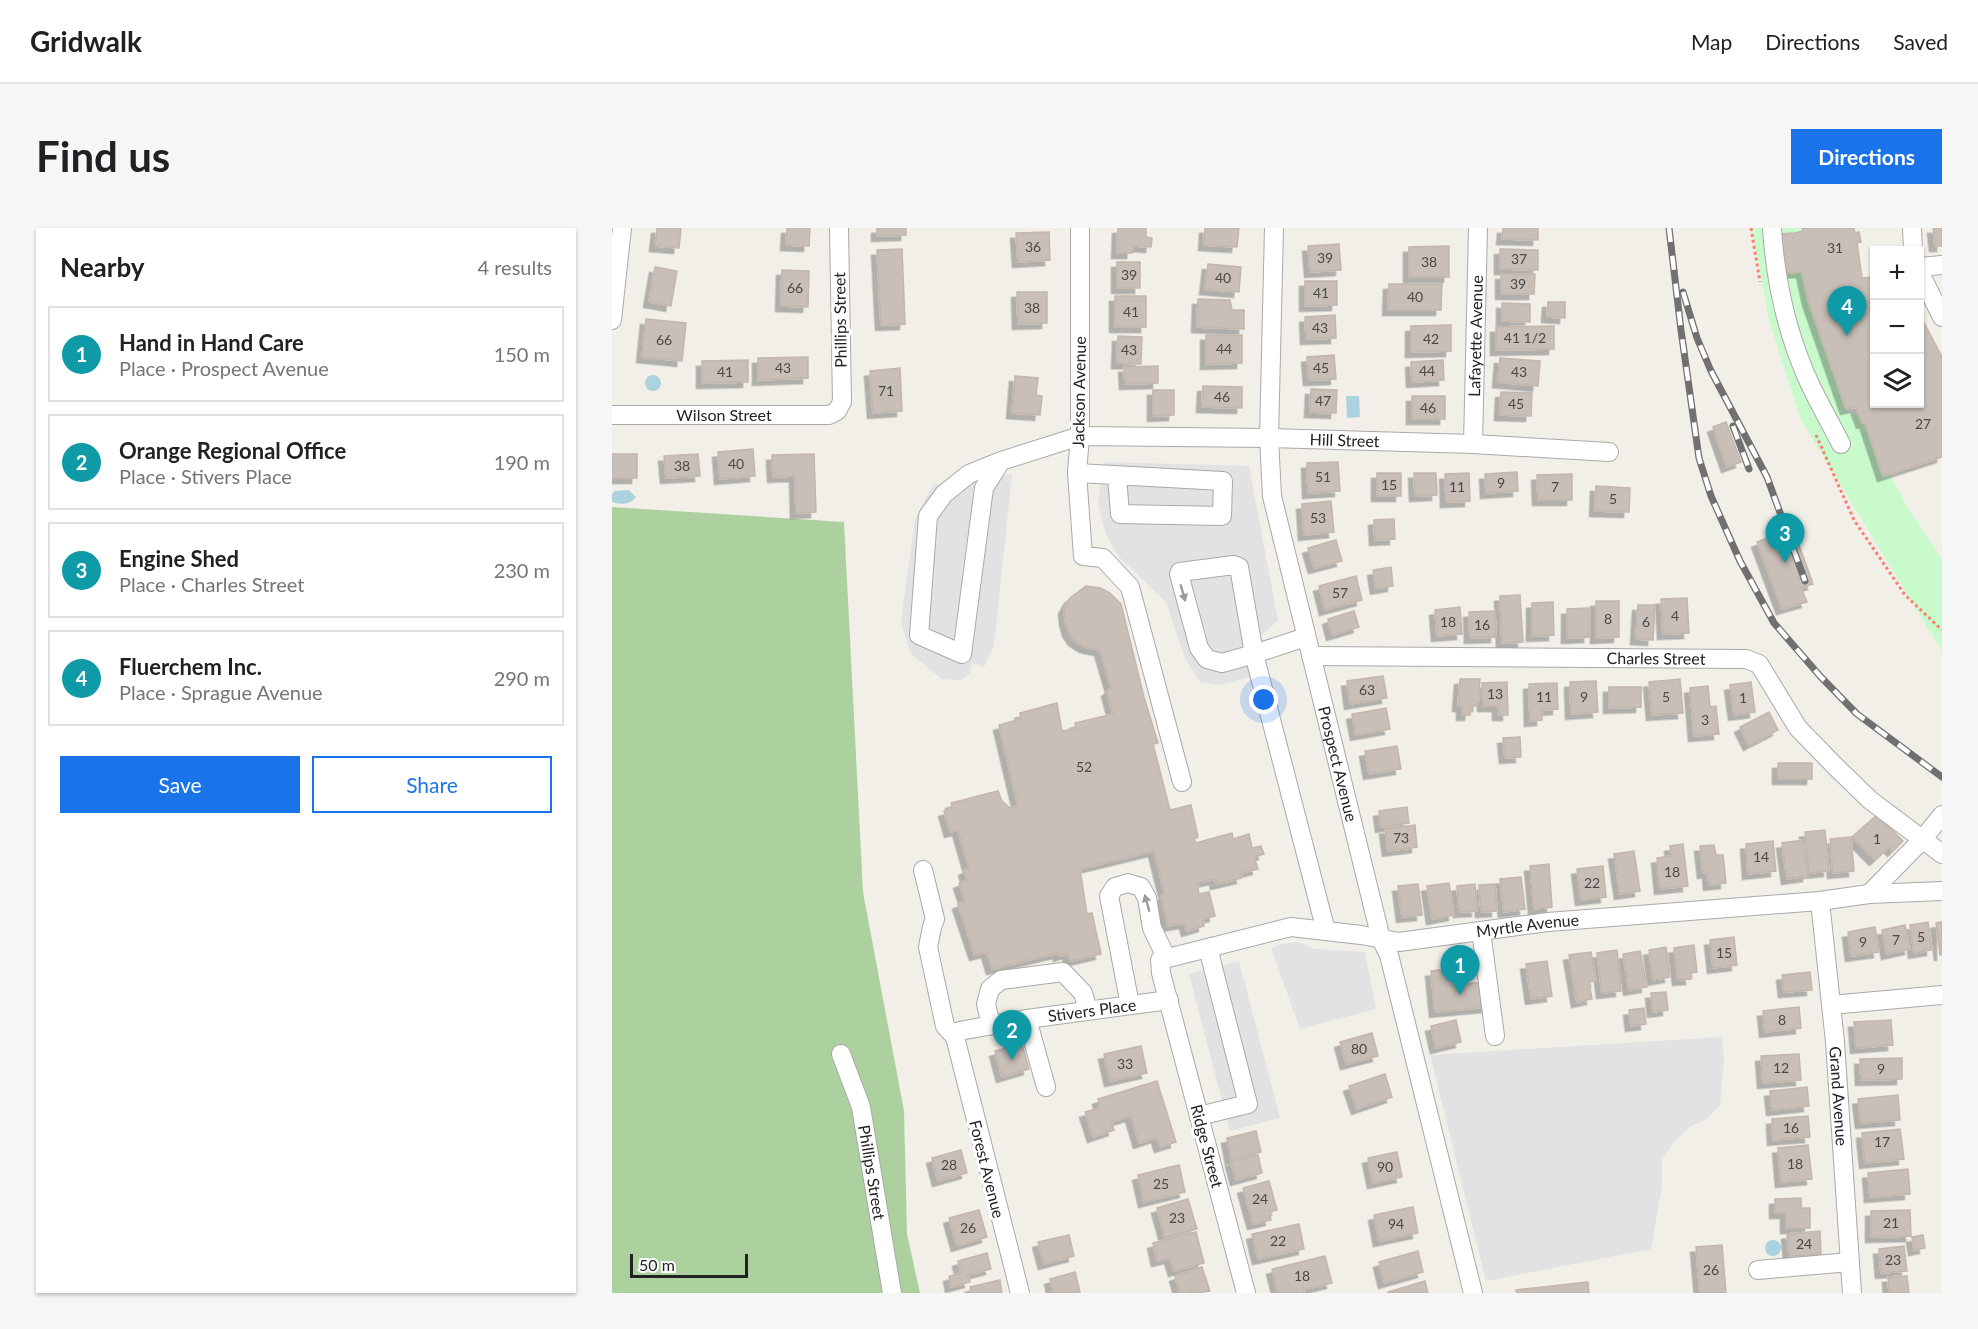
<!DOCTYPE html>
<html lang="en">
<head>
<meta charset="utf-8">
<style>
	:root { --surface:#fff; --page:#f6f6f6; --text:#202124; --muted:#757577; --line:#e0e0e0; --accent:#1a73e8 }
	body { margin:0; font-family:Lato,sans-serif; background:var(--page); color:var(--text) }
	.controls { position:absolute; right:18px; top:18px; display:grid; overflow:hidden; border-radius:0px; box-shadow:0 2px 4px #0004 }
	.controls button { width:54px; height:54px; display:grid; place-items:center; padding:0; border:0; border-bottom:2px solid var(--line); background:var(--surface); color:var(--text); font:30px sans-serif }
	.scale { position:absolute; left:18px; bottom:15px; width:118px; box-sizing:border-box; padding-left:6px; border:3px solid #222; border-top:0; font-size:16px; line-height:21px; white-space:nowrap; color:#222; -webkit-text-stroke:4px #fff; paint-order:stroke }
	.you { position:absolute; left:652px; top:472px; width:21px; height:21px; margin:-15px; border:4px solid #fff; border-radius:50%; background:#1a73e8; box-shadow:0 0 0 9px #1a73e833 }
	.badge { display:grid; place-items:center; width:39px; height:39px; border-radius:50%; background:var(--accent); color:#fff; font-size:20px; font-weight:700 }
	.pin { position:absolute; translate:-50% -50px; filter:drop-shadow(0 2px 3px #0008) }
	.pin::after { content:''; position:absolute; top:32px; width:21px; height:18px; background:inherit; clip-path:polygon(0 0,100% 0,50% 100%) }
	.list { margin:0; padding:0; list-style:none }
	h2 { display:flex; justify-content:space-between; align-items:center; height:78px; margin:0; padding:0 24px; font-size:26px }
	h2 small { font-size:20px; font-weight:400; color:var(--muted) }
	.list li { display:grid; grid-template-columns:39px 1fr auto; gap:18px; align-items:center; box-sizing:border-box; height:96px; margin:0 12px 12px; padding:0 12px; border:2px solid var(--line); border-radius:0px }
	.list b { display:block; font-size:22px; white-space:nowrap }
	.list p { margin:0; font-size:20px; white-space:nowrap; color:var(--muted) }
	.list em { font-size:20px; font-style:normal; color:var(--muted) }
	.actions { display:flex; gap:12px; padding:18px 24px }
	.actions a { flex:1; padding:14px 0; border:2px solid var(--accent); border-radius:0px; text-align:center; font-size:21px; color:var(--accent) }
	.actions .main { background:var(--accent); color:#fff }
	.icon { flex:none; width:33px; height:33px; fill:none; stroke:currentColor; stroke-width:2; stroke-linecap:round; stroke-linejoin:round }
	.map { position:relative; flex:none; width:1330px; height:1065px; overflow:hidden; border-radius:0px }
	header { display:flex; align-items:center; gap:36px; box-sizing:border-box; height:84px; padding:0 30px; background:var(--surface); border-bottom:2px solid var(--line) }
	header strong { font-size:28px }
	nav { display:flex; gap:33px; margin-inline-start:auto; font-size:21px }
	.intro { display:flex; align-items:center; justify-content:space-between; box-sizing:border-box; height:144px; padding:0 36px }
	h1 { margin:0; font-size:42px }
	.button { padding:15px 27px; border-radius:0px; background:var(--accent); color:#fff; font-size:21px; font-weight:700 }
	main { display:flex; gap:36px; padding:0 36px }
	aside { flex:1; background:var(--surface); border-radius:0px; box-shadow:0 2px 4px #0004 }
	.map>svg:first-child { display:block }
	.forest { fill:#add19e }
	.park { fill:#c8facc }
	.parking { fill:#e2e2e2 }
	.water { fill:#aad3df }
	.building { fill:#c7bfb8; stroke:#c4b6ab; stroke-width:1.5; filter:url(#shadow) }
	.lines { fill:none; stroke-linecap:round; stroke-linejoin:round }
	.minor-casing { stroke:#a9a9a9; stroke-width:20 }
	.path { stroke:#fa8072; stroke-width:3; stroke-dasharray:3 3; stroke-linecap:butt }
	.minor { stroke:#fff; stroke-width:18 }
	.rail-casing { stroke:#707070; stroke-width:7 }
	.rail { stroke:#fff; stroke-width:4.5; stroke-dasharray:14; stroke-linecap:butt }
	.oneway { fill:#9c9c9c }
	.labels { text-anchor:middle; stroke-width:6; stroke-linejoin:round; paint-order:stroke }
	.number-label { font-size:14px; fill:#4b4948 }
	.street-label { font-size:16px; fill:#222; stroke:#fff }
</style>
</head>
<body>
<header>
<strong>Gridwalk</strong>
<nav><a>Map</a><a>Directions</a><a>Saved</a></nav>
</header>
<div class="intro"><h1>Find us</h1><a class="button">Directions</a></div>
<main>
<aside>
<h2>Nearby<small>4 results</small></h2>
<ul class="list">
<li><span class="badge" style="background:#0f9aa8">1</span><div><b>Hand in Hand Care</b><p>Place · Prospect Avenue</p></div><em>150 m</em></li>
<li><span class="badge" style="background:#0f9aa8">2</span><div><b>Orange Regional Office</b><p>Place · Stivers Place</p></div><em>190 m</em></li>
<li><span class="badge" style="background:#0f9aa8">3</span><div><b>Engine Shed</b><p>Place · Charles Street</p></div><em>230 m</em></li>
<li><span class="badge" style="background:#0f9aa8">4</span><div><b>Fluerchem Inc.</b><p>Place · Sprague Avenue</p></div><em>290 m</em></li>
</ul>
<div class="actions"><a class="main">Save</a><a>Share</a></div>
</aside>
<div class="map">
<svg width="1330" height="1065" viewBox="0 0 1330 1065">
	<defs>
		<filter id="shadow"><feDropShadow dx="-5.5" dy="5.5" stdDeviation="0" flood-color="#0004"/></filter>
	</defs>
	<rect width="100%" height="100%" fill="#f2efe9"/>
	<path class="forest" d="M0,279L232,294L251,664L292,883L295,1006L308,1065H0Z"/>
	<path class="park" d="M1140,0H1189L1205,86L1237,187L1245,185L1295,278L1330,331V423L1188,190L1157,92Z"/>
	<path class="parking" d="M492,234L637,238L666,393L642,413L641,451L634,450L607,457L588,454L574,432L554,374L507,329L494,307L486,276Z
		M400,246L382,418L372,439L360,435L358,445L349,452L330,451L298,425L289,393L303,291L321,257Z
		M686,714L703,721L753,724L764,781L688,801L659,720L670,716Z
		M627,733L668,890L618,903L577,746Z
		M1110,809L1112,833L1108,877L1095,891L1079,898L1061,915L1050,932V958L1039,1021L874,1053L818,827Z"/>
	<path class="water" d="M33 155a8 8 0 1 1 16 0a8 8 0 1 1-16 0Z
		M734,168H747L748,189L735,190Z
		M17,262L24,269C18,277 9,277 0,274V266L3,263Z
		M1153 1020a8 8 0 1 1 16 0a8 8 0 1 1-16 0Z"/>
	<path class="building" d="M45,0H69L67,20L43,18Z
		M175,0H198L197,18L174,17Z
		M265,0H294V7L265,8Z
		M506,0H534V9L540,10L539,19L521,18L520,25H505Z
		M593,0H627L625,19L592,17Z
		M891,0H926V12L890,11Z
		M1190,0H1242L1243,5L1247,4L1249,14L1245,15L1250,50L1262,49V176H1308V87L1330,129V229L1271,248L1253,194L1250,195L1244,179L1234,181L1196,72L1190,44L1173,45L1166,6L1183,5L1191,3Z
		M1321,0H1330V18H1323Z
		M437,4L438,32L406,34L404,5Z
		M727,16L729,42L698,44L696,18Z
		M837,18V49H797V19Z
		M290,21L293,96L269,97L265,22Z
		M888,21L926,22V42L888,41Z
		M505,34H528V60H505Z
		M596,36L629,39L627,64L593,61Z
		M43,39L65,43L59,78L37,74Z
		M170,42L197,43L196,79L169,78Z
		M889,46H923L922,66H889Z
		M693,53H725V77L693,78Z
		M777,56H830L829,82H776Z
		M405,64H435V95L406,96Z
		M503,68H534V99H503Z
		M586,71L618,72L620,82H632V101L585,99Z
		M936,74H953V90L935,89Z
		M890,75L918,76V94L890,93Z
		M723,87L724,110L694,111L693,89Z
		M34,91L74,95L70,133L30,129Z
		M839,97V123L799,124V98Z
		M942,98V121L884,122V99Z
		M594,107H630V135L594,136Z
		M506,108L530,109L529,136L505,135Z
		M722,127L724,151L697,152L695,129Z
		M196,129V150L146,152V130Z
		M888,130L928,133L926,158L886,154Z
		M136,132V154L90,155V133Z
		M831,132L832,152L800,154L799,134Z
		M546,138V155L513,156L512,139Z
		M288,140L290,183L261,185L258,143Z
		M403,148L426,150L424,167L430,168L428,187L400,185Z
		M591,158L630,159V180L590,179Z
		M699,161L725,162L724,185L698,184Z
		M541,162H562V187L541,188Z
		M889,164L920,165L919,188L888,187Z
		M800,168H833V191H800Z
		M1114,194L1129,234L1115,239L1101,199Z
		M141,221L143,248L108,251L106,224Z
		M0,226H25V250H0Z
		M86,226L88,248L54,250L52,228Z
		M202,226L204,284L184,285L183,248L161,249L160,227Z
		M726,234L728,263L696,265L695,235Z
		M905,244L906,263L874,265L873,246Z
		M765,245H789V268H765Z
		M802,245H824L825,267L803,268Z
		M857,245L858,273L834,274L833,246Z
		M960,246V272H926L925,247Z
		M984,258L1018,260L1017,284L983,283Z
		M719,273L722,304L692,307L690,276Z
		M782,291L783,311L763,312L762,292Z
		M1181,300L1201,356L1189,360L1195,374L1170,381L1145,314Z
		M724,312L730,333L702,340L696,320Z
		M779,339L781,358L764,361L761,342Z
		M744,348L750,372L713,382L707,358Z
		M474,358L488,360L498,365L509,376L532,469L546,515L541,516L558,582L579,577L586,609L582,611L584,615L620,605L621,611L637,606L640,620L649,618L652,626L642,629L646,641L629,645L630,650L604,656L603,651L585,655L587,666L597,664L603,688L591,691L592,698L575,703L573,695L556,698L549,668L553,667L542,623L468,641L475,686L480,685L489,726L458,733L456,725L447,728L446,725L380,741L375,724L363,727L346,676L353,673L347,655L355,652L352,642L357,640L346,602L338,604L332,583L340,581L339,575L386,563L390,573L398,580L406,578L387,497L409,491L408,485L445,475L450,503L464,501L463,495L501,486L495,463L499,460L488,422L473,419L462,412L456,403L453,391L452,381L458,370Z
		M908,367L911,414L890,415L888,368Z
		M1075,370L1077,405L1051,406L1049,371Z
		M984,373H1007V409L984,410Z
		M941,374L942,407L920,408V375Z
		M1026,377H1043L1041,412L1024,411Z
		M848,379L850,406L825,408L823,382Z
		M977,380V409L955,410V381Z
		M742,383L747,399L720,407L716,391Z
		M883,383L884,409L858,410L857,384Z
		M771,448L775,470L738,476L735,453Z
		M848,451H868L866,478H859L858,487H850V478H846Z
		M1068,451L1071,485L1040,487L1037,454Z
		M984,453L986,484L959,486L958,454Z
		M895,454L896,487H886V478H871L870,455Z
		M1139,454L1143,484L1122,487L1118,457Z
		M945,455L946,481L930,482V492L918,493L917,456Z
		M1096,458L1098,479L1104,478L1107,506L1082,508L1078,460Z
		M997,459H1029V479L997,480Z
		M774,480L778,501L744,507L740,486Z
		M1157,484L1166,502L1137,517L1128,499Z
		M908,509L909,529L893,530L891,510Z
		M785,518L789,541L757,546L753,523Z
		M1166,535H1200V551H1166Z
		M795,579L797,595L769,599L767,583Z
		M1265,587L1291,613L1281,623L1277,619L1263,632L1240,609Z
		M803,597L805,619L776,623L773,601Z
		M1213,602L1217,643L1197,645L1193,604Z
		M1239,609L1242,643L1221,645L1218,611Z
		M1191,612L1196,648L1175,651L1170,615Z
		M1161,613L1164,643L1136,646L1134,616Z
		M1071,616L1076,658L1048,661L1045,630L1059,628L1058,618Z
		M1102,617L1104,627H1111L1114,655L1097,657L1096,644L1091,645L1088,618Z
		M1022,623L1028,663L1008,666L1002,626Z
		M937,636L940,679L922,681L918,638Z
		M991,638L994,669L969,672L965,641Z
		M909,649L913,681L892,684L888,651Z
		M837,655L842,687L820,691L815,658Z
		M806,656L810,687L790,689L786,658Z
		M863,656L865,683L847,684L845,658Z
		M883,656L885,683L869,684L867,657Z
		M1316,694L1320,722L1302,725L1298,697Z
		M1330,694V727H1328L1324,695Z
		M1293,697L1298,721L1275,726L1270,702Z
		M1263,699L1267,724L1239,728L1236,704Z
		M1122,709L1125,737L1101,740L1098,712Z
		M1082,717L1085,744L1078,745L1079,751L1066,752L1062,720Z
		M1054,719L1058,749L1041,752L1037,722Z
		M1005,722L1009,763L990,765L985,725Z
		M1028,723L1035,759L1017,762L1011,726Z
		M979,724L984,753L977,754L980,771L965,774L957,727Z
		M935,733L940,768L919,771L914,736Z
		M850,739L852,756L873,754L875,779L823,784L819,743Z
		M1198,744L1200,762L1172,764L1170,747Z
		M1054,764L1056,782L1041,784L1039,765Z
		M1187,779L1189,800L1153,804L1151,783Z
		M1032,780L1034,796L1019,798L1017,782Z
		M844,792L849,814L824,820L819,798Z
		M1279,792L1281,817L1244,820L1242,794Z
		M760,805L766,828L734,836L728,814Z
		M410,816L417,841L390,849L383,823Z
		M529,818L535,845L498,853L492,826Z
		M1187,826L1189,852L1151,855L1149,828Z
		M1290,830V851L1249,852L1248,831Z
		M773,846L780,869L745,881L737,858Z
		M545,853L564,914L548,919L545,909L527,915L519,888L499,894L502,902L481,909L473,884L488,880L486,871Z
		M1195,859L1197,878L1160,882L1158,863Z
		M1286,867L1288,892L1249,895L1246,871Z
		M1196,888L1198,909L1161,912L1160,891Z
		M1288,901L1292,931L1253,935L1250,905Z
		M644,903L649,924L619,931L615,910Z
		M1196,917L1200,951L1169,954L1166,920Z
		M349,922L355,945L326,953L320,930Z
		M785,924L790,949L761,955L756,930Z
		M646,927L650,945L624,952L619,933Z
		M567,937L573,964L532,974L526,947Z
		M1296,941L1298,966L1258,969L1256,945Z
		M657,953L665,982L657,984L659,992L641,996L631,960Z
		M1189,970V980H1198V1000H1174V985H1163V971Z
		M576,971L585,1001L553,1009L545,980Z
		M801,979L806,1005L767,1013L762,987Z
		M367,982L375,1009L345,1018L337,990Z
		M1298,982L1299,1008L1259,1009V983Z
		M687,996L692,1021L646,1031L640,1006Z
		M1208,1003L1209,1026L1177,1028L1175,1006Z
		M584,1004L592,1035L562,1043L558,1030L545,1033L541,1015Z
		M457,1007L462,1028L432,1036L426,1014Z
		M1311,1007L1313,1020L1302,1022L1300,1009Z
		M1110,1017L1114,1065H1088L1084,1019Z
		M1292,1018L1295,1043L1269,1045L1267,1021Z
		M806,1023L811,1044L772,1055L767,1034Z
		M375,1025L379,1041L356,1047L358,1054L339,1059L337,1048L349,1045L346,1033Z
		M713,1028L720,1055L691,1062L692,1065H666L660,1041Z
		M590,1039L598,1063L582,1065L581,1062L568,1065L563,1048Z
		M463,1044L468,1064L441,1065L438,1051Z
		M1295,1048L1297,1065H1277L1276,1049Z
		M388,1052L390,1065H359L358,1059Z
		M813,1053L816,1065H776V1064Z
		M976,1054L977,1065H905L904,1062Z"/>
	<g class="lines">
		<g class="minor-casing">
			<g id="minor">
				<path d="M468,0V208L465,245L471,328L491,330L518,359L570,554"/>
				<path id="s1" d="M662,0L657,210L660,268L769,711L777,727L861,1065"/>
				<path d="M1160,0C1163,48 1174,100 1193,145C1203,169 1217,192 1229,216"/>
				<path d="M1300,0L1301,22"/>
				<path d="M1308,39L1330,37"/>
				<path d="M1308,45L1330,89"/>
				<path d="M0,92L10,0"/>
				<path id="s2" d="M0,187H217L225,183L230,174L227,0"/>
				<path id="s3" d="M861,216L866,0"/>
				<path id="s4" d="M389,233L357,246L332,266L316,288L307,407L350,426L372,260L389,233L468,208L657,210L861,216L997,224"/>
				<path d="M465,245L611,253L610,288L508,286L505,248"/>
				<path d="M694,409L642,426L610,435L595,431L587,420L567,346L568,344L622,337L627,339L642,426L714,703"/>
				<path id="s5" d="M699,428L1134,431L1147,436L1186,500L1223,538L1258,572L1330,626"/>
				<path d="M311,642L323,691L320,699L316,719L333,798L343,809"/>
				<path d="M1257,666L1310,612L1330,587"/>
				<path id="s6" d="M1208,673L1223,814L1240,1065"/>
				<path d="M869,703L883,808"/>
				<path d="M518,777L497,668L503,659L516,655L529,659L535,670L540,700L554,729"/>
				<path d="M1219,777L1330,767"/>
				<path d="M415,791L434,859"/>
				<path d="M379,797L374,776L378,761L389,752L451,744L471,765L476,782"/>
				<path id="s7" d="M229,826L249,879L280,1065"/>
				<path d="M587,888L636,876L598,728L600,719"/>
				<path d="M1146,1042L1238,1034"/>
				<path id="s8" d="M408,1065L343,809L347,803L415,791L557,772"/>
				<path id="s9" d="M634,1065L549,745L548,732L679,699L749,707L787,714L936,694L1208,673L1257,666L1330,663"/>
			</g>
		</g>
		<path class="path" d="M1139,0L1148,54
			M1204,207L1242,292L1293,367L1330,402"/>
		<use href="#minor" class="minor"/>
		<g class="rail-casing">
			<path id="rail" d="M1057,0L1069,102L1087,230L1099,268L1128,333L1162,395L1208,448L1245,486L1330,549
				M1071,64L1085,110L1099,143L1155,249L1193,353
				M1121,198L1137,241"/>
		</g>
		<use href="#rail" class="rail"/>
	</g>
	<defs><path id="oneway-solid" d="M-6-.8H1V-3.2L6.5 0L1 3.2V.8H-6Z" transform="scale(1.5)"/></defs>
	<g class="oneway">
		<use href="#oneway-solid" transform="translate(571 365) rotate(74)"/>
		<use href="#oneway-solid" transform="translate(535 675) rotate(-106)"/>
	</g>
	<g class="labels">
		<g class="number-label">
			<text x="421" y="24">36</text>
			<text x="1223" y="25">31</text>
			<text x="713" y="35">39</text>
			<text x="907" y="36">37</text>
			<text x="817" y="39">38</text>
			<text x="517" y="52">39</text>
			<text x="611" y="55">40</text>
			<text x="906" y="61">39</text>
			<text x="183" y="65">66</text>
			<text x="709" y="70">41</text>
			<text x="803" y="74">40</text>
			<text x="420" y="85">38</text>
			<text x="519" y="89">41</text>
			<text x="708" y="105">43</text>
			<text x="913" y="115">41 1/2</text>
			<text x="819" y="116">42</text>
			<text x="52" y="117">66</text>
			<text x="612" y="126">44</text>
			<text x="517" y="127">43</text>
			<text x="171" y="145">43</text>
			<text x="709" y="145">45</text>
			<text x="815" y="148">44</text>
			<text x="113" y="149">41</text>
			<text x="907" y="149">43</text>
			<text x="274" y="168">71</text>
			<text x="610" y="174">46</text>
			<text x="711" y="178">47</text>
			<text x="904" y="181">45</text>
			<text x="816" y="185">46</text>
			<text x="1311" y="201">27</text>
			<text x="124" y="241">40</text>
			<text x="70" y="243">38</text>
			<text x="711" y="254">51</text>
			<text x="889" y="260">9</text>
			<text x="777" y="262">15</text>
			<text x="845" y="264">11</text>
			<text x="943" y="264">7</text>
			<text x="1001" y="276">5</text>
			<text x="706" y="295">53</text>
			<text x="728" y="370">57</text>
			<text x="1063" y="393">4</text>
			<text x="996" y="396">8</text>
			<text x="836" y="399">18</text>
			<text x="1034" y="399">6</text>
			<text x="870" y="402">16</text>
			<text x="755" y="467">63</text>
			<text x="883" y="471">13</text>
			<text x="932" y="474">11</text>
			<text x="972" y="474">9</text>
			<text x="1054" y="474">5</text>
			<text x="1131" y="475">1</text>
			<text x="1093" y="497">3</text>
			<text x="472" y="544">52</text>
			<text x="789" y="615">73</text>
			<text x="1265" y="616">1</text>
			<text x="1149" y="634">14</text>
			<text x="1060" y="649">18</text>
			<text x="980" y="660">22</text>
			<text x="1309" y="714">5</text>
			<text x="1284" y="717">7</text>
			<text x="1251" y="719">9</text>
			<text x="1112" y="730">15</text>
			<text x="1170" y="797">8</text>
			<text x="747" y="826">80</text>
			<text x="513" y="841">33</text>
			<text x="1169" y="845">12</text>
			<text x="1269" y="846">9</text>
			<text x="1179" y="905">16</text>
			<text x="1270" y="919">17</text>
			<text x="1183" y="941">18</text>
			<text x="337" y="942">28</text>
			<text x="773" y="944">90</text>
			<text x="549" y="961">25</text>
			<text x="648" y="976">24</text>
			<text x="565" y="995">23</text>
			<text x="1279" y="1000">21</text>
			<text x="784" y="1001">94</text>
			<text x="356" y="1005">26</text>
			<text x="666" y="1018">22</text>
			<text x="1192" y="1021">24</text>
			<text x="1281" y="1037">23</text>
			<text x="1099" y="1047">26</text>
			<text x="690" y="1053">18</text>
		</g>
		<g class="street-label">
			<text transform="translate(228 92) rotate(-91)" y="6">Phillips Street</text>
			<text dy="6" stroke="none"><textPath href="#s3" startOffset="108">Lafayette Avenue</textPath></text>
			<text transform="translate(467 164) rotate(-89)" y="6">Jackson Avenue</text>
			<text dy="6" stroke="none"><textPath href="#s2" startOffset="112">Wilson Street</textPath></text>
			<text dy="6" stroke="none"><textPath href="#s4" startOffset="807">Hill Street</textPath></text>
			<text dy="6" stroke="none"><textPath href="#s5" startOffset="345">Charles Street</textPath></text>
			<text dy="6" stroke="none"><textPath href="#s1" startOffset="544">Prospect Avenue</textPath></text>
			<text dy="6" stroke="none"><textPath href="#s9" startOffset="718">Myrtle Avenue</textPath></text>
			<text dy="6" stroke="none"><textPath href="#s8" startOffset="406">Stivers Place</textPath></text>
			<text dy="6" stroke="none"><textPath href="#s6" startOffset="196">Grand Avenue</textPath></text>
			<text transform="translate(595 918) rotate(75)" y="6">Ridge Street</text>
			<text transform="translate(375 941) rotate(76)" y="6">Forest Avenue</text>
			<text dy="6" stroke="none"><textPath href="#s7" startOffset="123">Phillips Street</textPath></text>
		</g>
	</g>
</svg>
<div class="controls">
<button>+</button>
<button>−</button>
<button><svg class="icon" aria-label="layers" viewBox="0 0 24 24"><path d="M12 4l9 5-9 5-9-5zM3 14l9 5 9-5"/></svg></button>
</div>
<div class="scale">50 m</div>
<div class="you"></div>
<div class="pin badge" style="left:848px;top:767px;background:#0f9aa8">1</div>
<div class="pin badge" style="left:400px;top:832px;background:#0f9aa8">2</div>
<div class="pin badge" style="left:1173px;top:335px;background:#0f9aa8">3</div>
<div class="pin badge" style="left:1235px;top:108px;background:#0f9aa8">4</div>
</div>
</main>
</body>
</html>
